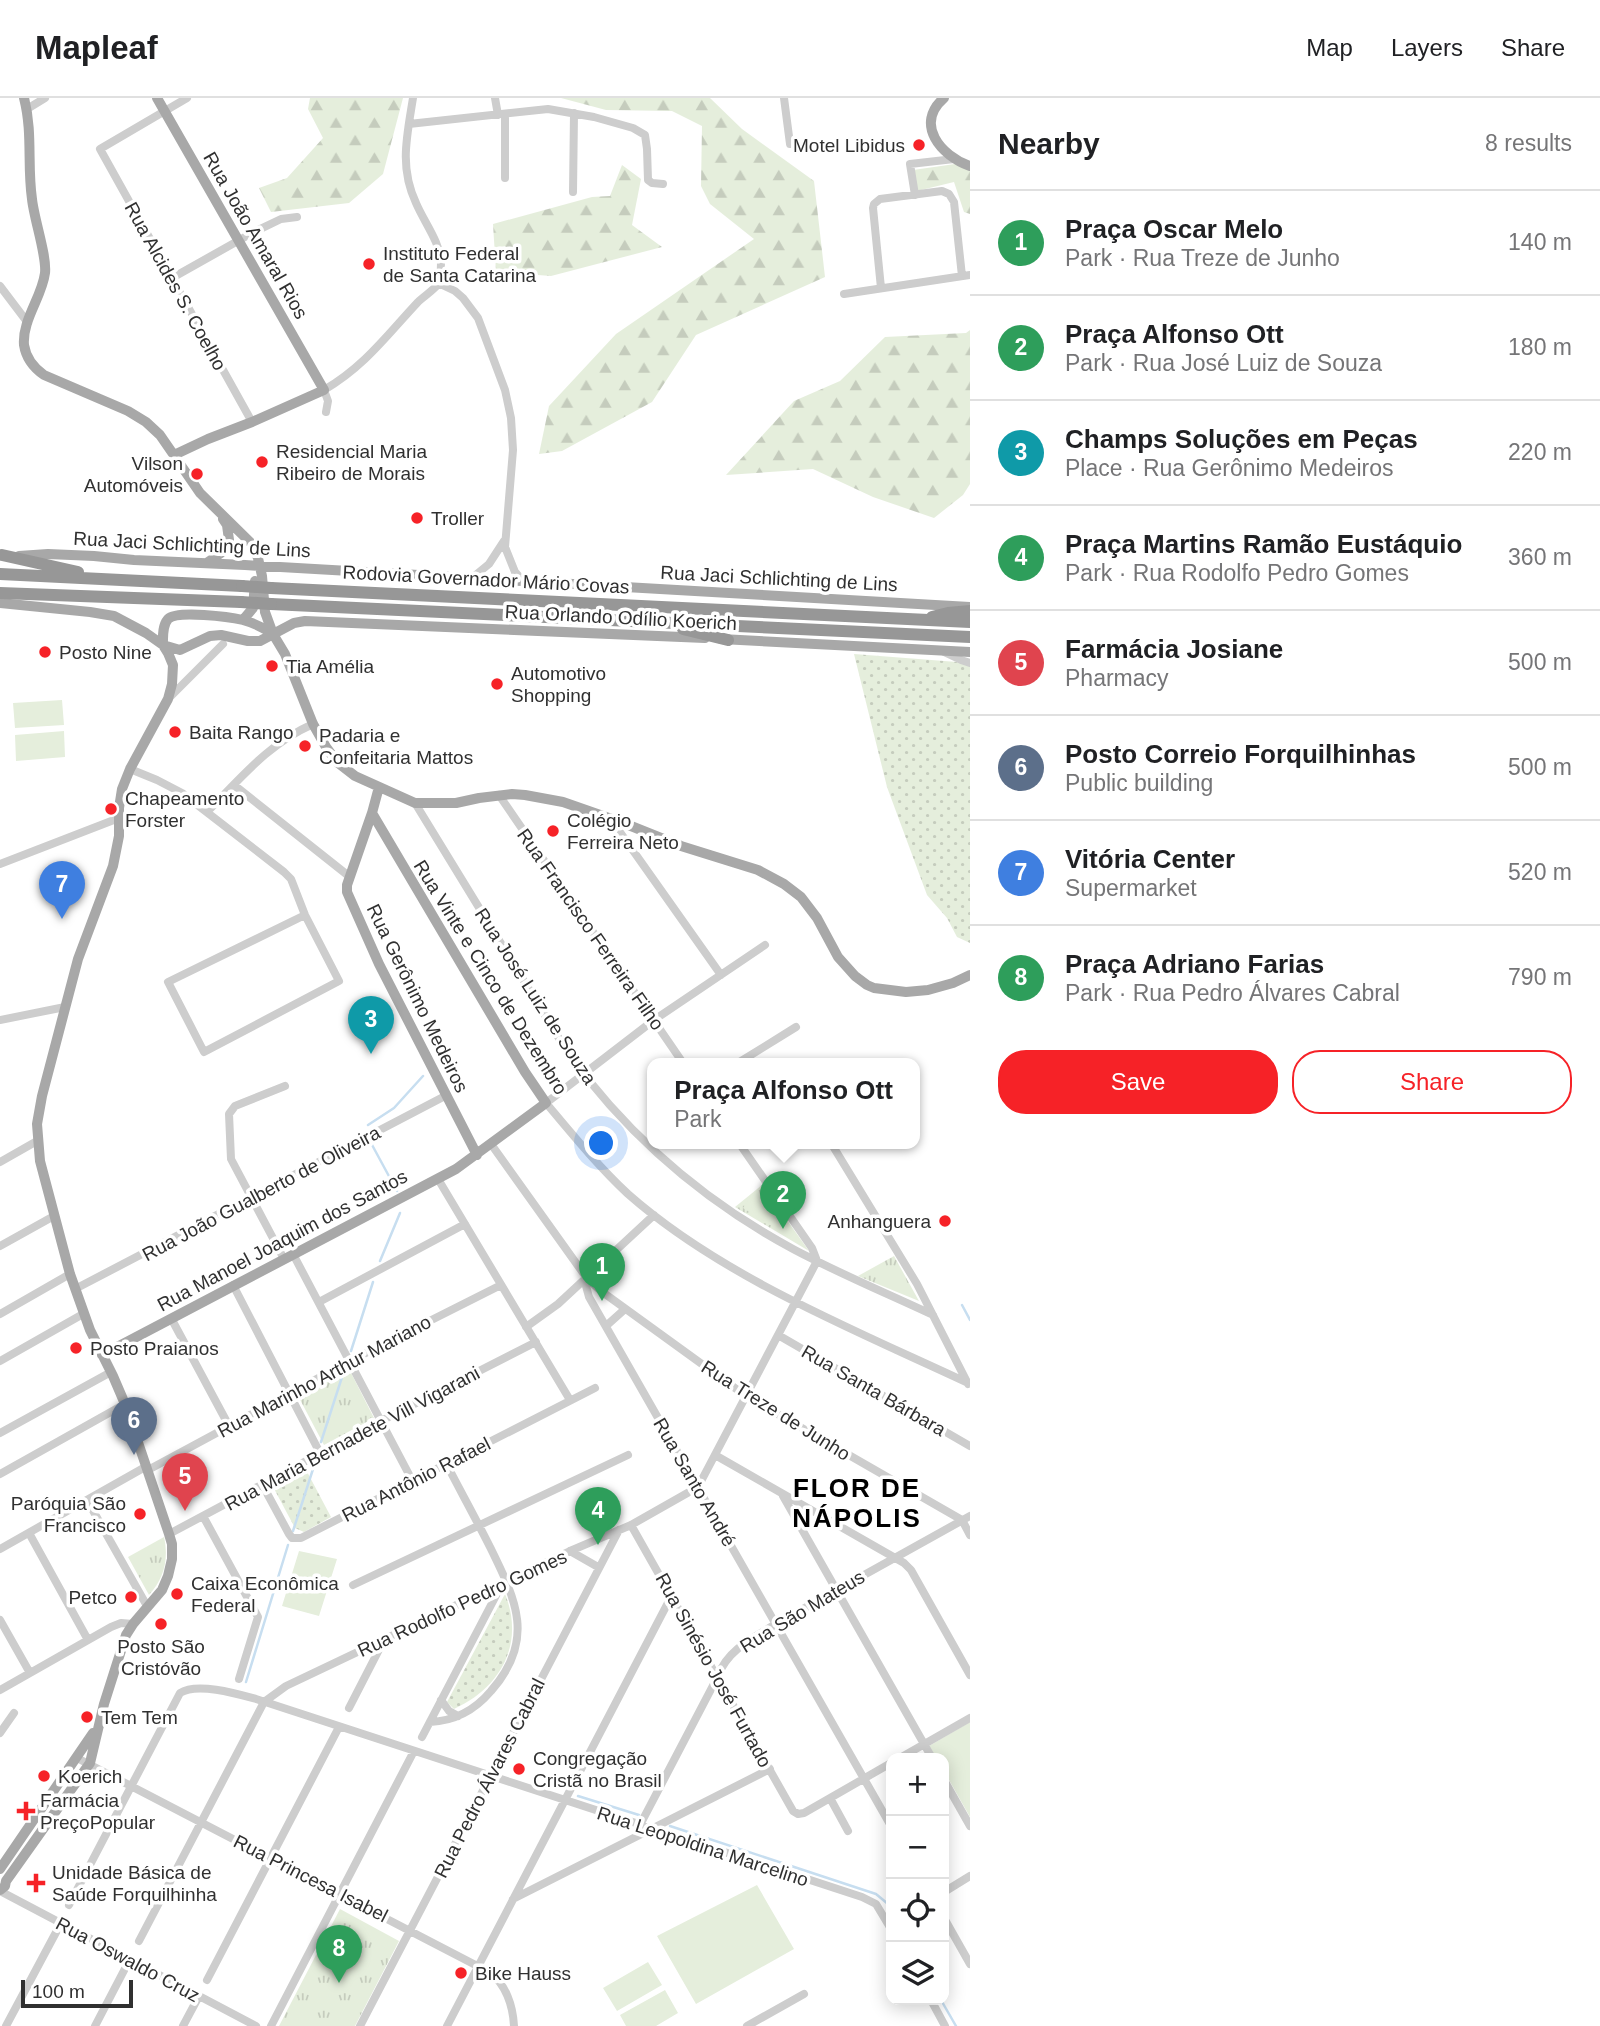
<!DOCTYPE html>
<html lang="en">
<head>
<meta charset="utf-8">
<style>
	:root { --surface:#fff; --page:#f2f2f2; --text:#202124; --muted:#757577; --line:#e0e0e0; --accent:#f62227 }
	body { margin:0; font-family:Arial,sans-serif; background:var(--page); color:var(--text) }
	.controls { position:absolute; right:21px; bottom:21px; display:grid; overflow:hidden; border-radius:14px; box-shadow:0 4px 18px #0003 }
	.controls button { width:63px; height:63px; display:grid; place-items:center; padding:0; border:0; border-bottom:2px solid var(--line); background:var(--surface); color:var(--text); font:35px sans-serif }
	.scale { position:absolute; left:21px; bottom:18px; width:112px; box-sizing:border-box; padding-left:7px; border:4px solid #303030; border-top:0; font-size:19px; line-height:24px; white-space:nowrap; color:#303030; -webkit-text-stroke:5px #fff; paint-order:stroke }
	.you { position:absolute; left:602px; top:1046px; width:24px; height:24px; margin:-18px; border:5px solid #fff; border-radius:50%; background:#1a73e8; box-shadow:0 0 0 10px #1a73e833 }
	.badge { display:grid; place-items:center; width:46px; height:46px; border-radius:50%; background:var(--accent); color:#fff; font-size:23px; font-weight:700 }
	.pin { position:absolute; translate:-50% -58px; filter:drop-shadow(0 2px 4px #0008) }
	.pin::after { content:''; position:absolute; top:37px; width:24px; height:21px; background:inherit; clip-path:polygon(0 0,100% 0,50% 100%) }
	.popup { position:absolute; left:647px; top:960px; width:273px; height:91px; box-sizing:border-box; display:grid; place-content:center; border-radius:14px; background:var(--surface); filter:drop-shadow(0 2px 5px #0005); font-size:23px; white-space:nowrap; color:var(--muted) }
	.popup b { font-size:26px; color:var(--text) }
	.popup::after { content:''; position:absolute; left:50%; top:100%; margin-left:-14px; border:14px solid transparent; border-top-color:var(--surface) }
	.list { margin:0; padding:0; list-style:none }
	h2 { display:flex; justify-content:space-between; align-items:center; height:91px; margin:0; padding:0 28px; font-size:30px }
	h2 small { font-size:23px; font-weight:400; color:var(--muted) }
	.list li { display:grid; grid-template-columns:46px 1fr auto; gap:21px; align-items:center; box-sizing:border-box; height:105px; padding:0 28px; border-top:2px solid var(--line) }
	.list b { display:block; font-size:26px; white-space:nowrap }
	.list p { margin:0; font-size:23px; white-space:nowrap; color:var(--muted) }
	.list em { font-size:23px; font-style:normal; color:var(--muted) }
	.actions { display:flex; gap:14px; padding:21px 28px }
	.actions a { flex:1; padding:16px 0; border:2px solid var(--accent); border-radius:28px; text-align:center; font-size:24px; color:var(--accent) }
	.actions .main { background:var(--accent); color:#fff }
	.icon { flex:none; width:38px; height:38px; fill:none; stroke:currentColor; stroke-width:2; stroke-linecap:round; stroke-linejoin:round }
	.map { position:relative; flex:none; width:970px; height:1928px; overflow:hidden }
	header { display:flex; align-items:center; gap:42px; box-sizing:border-box; height:98px; padding:0 35px; background:var(--surface); border-bottom:2px solid var(--line) }
	header strong { font-size:33px }
	nav { display:flex; gap:38px; margin-inline-start:auto; font-size:24px }
	main { display:flex }
	aside { flex:1; background:var(--surface) }
	.map>svg:first-child { display:block }
	.grass { fill:url(#grass-dots) }
	.forest { fill:url(#forest-firs) }
	.park { fill:url(#park-tufts) }
	.garden { fill:#e5eedc }
	.lines { fill:none; stroke-linecap:round; stroke-linejoin:round }
	.stream { stroke:#c7def0; stroke-width:2.5 }
	.minor { stroke:#cdcdcd; stroke-width:8 }
	.major { stroke:#a8a8a8; stroke-width:10 }
	.highway { stroke:#979797; stroke-width:12 }
	.highway-bridge { stroke:#979797; stroke-width:12 }
	.poi-dot { fill:#f62227; stroke:#fff; stroke-width:2.5 }
	.labels { text-anchor:middle; stroke-width:7; stroke-linejoin:round; paint-order:stroke }
	.poi-label { font-size:19px; fill:#303030; stroke:#fff; text-anchor:start }
	.street-label { font-size:19px; fill:#303030; stroke:#fff }
	.district-label { font-size:26px; font-weight:bold; letter-spacing:2px; fill:#000; stroke:#fff }
</style>
</head>
<body>
<header>
<strong>Mapleaf</strong>
<nav><a>Map</a><a>Layers</a><a>Share</a></nav>
</header>
<main>
<div class="map">
<svg width="970" height="1928" viewBox="0 0 970 1928">
	<defs>
		<pattern id="grass-dots" width="8" height="8" patternUnits="userSpaceOnUse" patternTransform="scale(1.75)"><rect width="8" height="8" fill="#e5eedc"/><path d="M2 2h.1M6 6h.1" fill="none" stroke="#c5ccbd" stroke-width="1.8" stroke-linecap="round"/></pattern>
		<pattern id="forest-firs" width="22" height="20" patternUnits="userSpaceOnUse" patternTransform="scale(1.75)"><rect width="22" height="20" fill="#e5eedc"/><path d="M5 1l3.5 6h-7zM16 11l3.5 6h-7z" fill="#c5ccbd"/></pattern>
		<pattern id="park-tufts" width="24" height="20" patternUnits="userSpaceOnUse" patternTransform="scale(1.75)"><rect width="24" height="20" fill="#e5eedc"/><path d="M3 7l-1-3M5 7V3M7 7l1-3M15 17l-1-3M17 17v-4M19 17l1-3" fill="none" stroke="#c5ccbd"/></pattern>
	</defs>
	<rect width="100%" height="100%" fill="#fff"/>
	<path class="grass" d="M854,556L970,565V845L957,839L947,820L927,797L887,689Z
		M304,1368L331,1419L304,1434L295,1430L271,1385Z
		M505,1496C525,1545 501,1590 454,1611L447,1604Z"/>
	<path class="forest" d="M310,0H403L383,76L349,105L271,114L259,90L287,80L323,40L308,11Z
		M561,0H710L742,31L814,83L825,179L696,237L652,304L562,353L539,356L549,308L616,236L754,141L710,106L701,88L702,28L672,13L606,12Z
		M955,66L970,71V116L964,114L954,84L917,93L913,72Z
		M622,67L641,81L632,127L662,149L551,178L496,174L493,126L592,99L610,98Z
		M970,232V386L963,397L934,420L873,399L813,371L726,377L794,303L840,283L885,239L966,235Z"/>
	<path class="park" d="M762,1087L809,1153L735,1109Z
		M894,1158L919,1203L858,1178Z
		M348,1269L374,1320L324,1347L297,1296Z
		M164,1439C169,1461 164,1481 149,1497L128,1459Z
		M340,1811L399,1843L355,1928H279Z"/>
	<path class="garden" d="M62,602L64,627L15,630L13,605Z
		M64,633L65,659L16,663L15,637Z
		M751,1098L777,1115L770,1127L743,1110Z
		M299,1453L337,1461L319,1518L282,1508Z
		M970,1624V1719L944,1673V1660H936L929,1648Z
		M757,1787L794,1851L696,1906L657,1838Z
		M648,1864L662,1887L617,1913L603,1890Z
		M665,1892L678,1915L656,1928H626L620,1917Z"/>
	<g class="lines">
		<path class="stream" d="M368,1027L394,1010L423,978
			M371,1045L397,1093
			M380,1163L400,1115
			M962,1207L970,1222
			M351,1253L373,1184
			M321,1344L343,1276
			M293,1433L314,1368
			M246,1584L288,1447
			M578,1698L639,1717
			M670,1728L876,1796L888,1806L891,1812
			M941,1902L956,1928"/>
		<path class="minor" d="M187,0L100,51L252,324
			M495,0L498,17
			M784,0L790,46
			M27,11L45,0
			M409,26L548,11L594,19L633,30L645,37L647,51L648,82L652,85L663,86
			M505,80V17
			M573,94L574,15
			M915,97L910,66L954,61
			M172,180L252,135L281,121L297,119
			M438,185L455,193L463,200L478,220L505,292L511,320L513,352L505,449L515,474L523,483
			M0,188L28,225
			M881,190L873,110L874,106L880,101L942,93L949,96L954,104L962,178
			M844,196L970,177
			M326,314L328,303L324,292C365,268 387,237 418,204C424,198 434,192 438,186C440,181 441,170 441,164C440,144 424,124 416,105C399,69 407,38 413,0
			M472,480L489,466L504,443
			M944,554L961,562L970,565
			M168,601L223,546
			M130,671L157,682L182,695L284,774L291,781L305,817L339,883L204,954L168,884L305,817
			M234,687L350,779
			M499,697L683,965
			M415,705L568,955C628,1038 702,1102 793,1151C838,1175 886,1195 933,1217
			M208,713C242,679 268,646 313,626
			M610,720L721,877
			M0,766L119,720
			M765,847L654,922L546,1005C572,1036 598,1068 628,1096C722,1179 855,1232 968,1285
			M0,922L65,909
			M738,965L796,929
			M831,1045L917,1186L968,1286
			M491,1046L586,1179V1188L589,1199L891,1728
			M0,1064L37,1043
			M438,1081L570,1302
			M0,1148L54,1118
			M293,1156L413,1384
			M284,1161L231,1061L229,1016L235,1008L285,988
			M586,1179L601,1193L746,1298L962,1422L970,1437
			M233,1187L320,1355
			M75,1191L447,997
			M319,1204L465,1126
			M0,1216L70,1176
			M171,1220L229,1328
			M606,1228L625,1211
			M526,1229L558,1206L654,1117
			M778,1237L970,1348
			M0,1263L83,1216
			M0,1335L111,1274
			M715,1357L904,1465L911,1472L970,1577
			M148,1372L350,1263L501,1187
			M0,1376L125,1306
			M262,1386L289,1436L292,1440H301L595,1290
			M698,1389L817,1163L812,1150L739,1045
			M783,1398L932,1660
			M87,1402L147,1508
			M203,1418L258,1519L239,1581
			M631,1427L793,1713L798,1716L804,1715L891,1665
			M29,1435L88,1542
			M169,1436L381,1323L536,1244
			M0,1451L147,1368
			M570,1453L598,1469
			M353,1487L628,1357
			M0,1522L30,1575
			M0,1592L111,1529L121,1525L133,1526
			M441,1602L449,1613L458,1618
			M349,1610L384,1542
			M430,1624C454,1623 475,1612 491,1593C536,1542 516,1502 490,1449C476,1421 461,1394 447,1367
			M0,1635L14,1615
			M422,1639L501,1488
			M77,1660L489,1874C506,1886 513,1908 514,1928
			M900,1660L970,1620
			M944,1682L970,1728
			M830,1700L848,1733
			M640,1727L718,1578C727,1552 753,1540 776,1526L970,1418
			M0,1793L256,1928
			M944,1794L970,1778
			M513,1801L770,1671
			M69,1807L180,1595C197,1584 238,1596 256,1601L862,1799L876,1806L891,1831
			M944,1820L970,1866
			M139,1843L264,1604L286,1588L570,1453L631,1427L698,1389
			M207,1882L339,1629
			M931,1902L945,1928
			M6,1928L61,1825
			M95,1928L130,1861
			M183,1928L199,1898
			M271,1928L414,1653
			M360,1928L619,1432
			M447,1928L672,1497
			M747,1928L804,1896"/>
		<path class="major" d="M24,0C33,35 27,67 32,101C34,121 47,158 45,175C42,199 22,222 24,247C26,260 34,270 44,277L128,313L146,324L160,337L200,395L252,446L258,460L262,478L265,514L273,536L285,556L313,626L326,649L337,664L355,678L415,705H456L479,700L512,696L525,697L563,704L626,726L681,748L758,772L784,786L801,799L817,820L838,859L855,878L867,887L874,890L906,894L928,892L953,885L970,877
			M157,0L324,292L252,324L208,341L174,357
			M944,0C914,26 941,58 970,68
			M19,458L48,456L94,458L134,462L245,467L970,509
			M208,464L221,455L229,442L227,427L223,421
			M0,505L90,514L114,518L146,535L163,547L180,552L210,538L221,537L248,543H260L294,525L305,523L705,540
			M243,522L253,510L255,483
			M721,541L970,554
			M372,715L347,787V794L379,866L477,1057
			M102,1257L456,1071L546,1005L525,974L372,715L379,689
			M0,1771L93,1635
			M0,1792L5,1788L6,1783L90,1665L104,1606L126,1537L133,1526L162,1492L168,1478L172,1461V1446L169,1436L125,1306L113,1278L90,1232L70,1176L40,1063L37,1026L42,998L78,861L113,768L119,738V710L122,691L130,671L168,601L172,586L173,567L168,555L163,547C163,539 162,528 168,521C177,512 230,519 243,522C254,525 264,530 273,536"/>
		<path class="highway" d="M2,457L78,474
			M0,476L242,488
			M271,490L970,524
			M0,495L241,504
			M271,506L970,539
			M932,519L948,515L970,513
			M683,531L728,542"/>
		<path class="highway-bridge" d="M242,488L271,490
			M241,504L271,506"/>
	</g>
	<g class="poi-dot">
		<circle cx="919" cy="47" r="7"/>
		<circle cx="369" cy="166" r="7"/>
		<circle cx="262" cy="364" r="7"/>
		<circle cx="197" cy="376" r="7"/>
		<circle cx="417" cy="420" r="7"/>
		<circle cx="45" cy="554" r="7"/>
		<circle cx="272" cy="568" r="7"/>
		<circle cx="497" cy="586" r="7"/>
		<circle cx="175" cy="634" r="7"/>
		<circle cx="305" cy="648" r="7"/>
		<circle cx="111" cy="711" r="7"/>
		<circle cx="553" cy="733" r="7"/>
		<circle cx="945" cy="1123" r="7"/>
		<circle cx="76" cy="1250" r="7"/>
		<circle cx="140" cy="1416" r="7"/>
		<circle cx="177" cy="1496" r="7"/>
		<circle cx="131" cy="1499" r="7"/>
		<circle cx="161" cy="1526" r="7"/>
		<circle cx="87" cy="1619" r="7"/>
		<circle cx="519" cy="1671" r="7"/>
		<circle cx="44" cy="1678" r="7"/>
		<path d="M22.5 1702.5h7v7h7v7h-7v7h-7v-7h-7v-7h7z"/>
		<path d="M32.5 1774.5h7v7h7v7h-7v7h-7v-7h-7v-7h7z"/>
		<circle cx="461" cy="1875" r="7"/>
	</g>
	<g class="labels">
		<g class="poi-label">
			<text x="905" y="54" text-anchor="end">Motel Libidus</text>
			<text x="383" y="162">Instituto Federal<tspan x="383" dy="22">de Santa Catarina</tspan></text>
			<text x="276" y="360">Residencial Maria<tspan x="276" dy="22">Ribeiro de Morais</tspan></text>
			<text x="183" y="372" text-anchor="end">Vilson<tspan x="183" dy="22">Automóveis</tspan></text>
			<text x="431" y="427">Troller</text>
			<text x="59" y="561">Posto Nine</text>
			<text x="286" y="575">Tia Amélia</text>
			<text x="511" y="582">Automotivo<tspan x="511" dy="22">Shopping</tspan></text>
			<text x="189" y="641">Baita Rango</text>
			<text x="319" y="644">Padaria e<tspan x="319" dy="22">Confeitaria Mattos</tspan></text>
			<text x="125" y="707">Chapeamento<tspan x="125" dy="22">Forster</tspan></text>
			<text x="567" y="729">Colégio<tspan x="567" dy="22">Ferreira Neto</tspan></text>
			<text x="931" y="1130" text-anchor="end">Anhanguera</text>
			<text x="90" y="1257">Posto Praianos</text>
			<text x="126" y="1412" text-anchor="end">Paróquia São<tspan x="126" dy="22">Francisco</tspan></text>
			<text x="191" y="1492">Caixa Econômica<tspan x="191" dy="22">Federal</tspan></text>
			<text x="117" y="1506" text-anchor="end">Petco</text>
			<text x="161" y="1555" text-anchor="middle">Posto São<tspan x="161" dy="22">Cristóvão</tspan></text>
			<text x="101" y="1626">Tem Tem</text>
			<text x="533" y="1667">Congregação<tspan x="533" dy="22">Cristã no Brasil</tspan></text>
			<text x="58" y="1685">Koerich</text>
			<text x="40" y="1709">Farmácia<tspan x="40" dy="22">PreçoPopular</tspan></text>
			<text x="52" y="1781">Unidade Básica de<tspan x="52" dy="22">Saúde Forquilhinha</tspan></text>
			<text x="475" y="1882">Bike Hauss</text>
		</g>
		<g class="street-label">
			<text transform="translate(256 137) rotate(60)" y="7">Rua João Amaral Rios</text>
			<text transform="translate(176 188) rotate(61)" y="7">Rua Alcides S. Coelho</text>
			<text transform="translate(192 446) rotate(3)" y="7">Rua Jaci Schlichting de Lins</text>
			<text transform="translate(779 480) rotate(3)" y="7">Rua Jaci Schlichting de Lins</text>
			<text transform="translate(486 481) rotate(3)" y="7">Rodovia Governador Mário Covas</text>
			<text transform="translate(621 519) rotate(3)" y="7">Rua Orlando Odílio Koerich</text>
			<text transform="translate(591 831) rotate(55)" y="7">Rua Francisco Ferreira Filho</text>
			<text transform="translate(491 879) rotate(58)" y="7">Rua Vinte e Cinco de Dezembro</text>
			<text transform="translate(536 898) rotate(57)" y="7">Rua José Luiz de Souza</text>
			<text transform="translate(418 900) rotate(64)" y="7">Rua Gerônimo Medeiros</text>
			<text transform="translate(261 1095) rotate(-28)" y="7">Rua João Gualberto de Oliveira</text>
			<text transform="translate(282 1142) rotate(-28)" y="7">Rua Manoel Joaquim dos Santos</text>
			<text transform="translate(324 1278) rotate(-28)" y="7">Rua Marinho Arthur Mariano</text>
			<text transform="translate(874 1292) rotate(30)" y="7">Rua Santa Bárbara</text>
			<text transform="translate(776 1312) rotate(32)" y="7">Rua Treze de Junho</text>
			<text transform="translate(352 1340) rotate(-28)" y="7">Rua Maria Bernadete Vill Vigarani</text>
			<text transform="translate(416 1381) rotate(-27)" y="7">Rua Antônio Rafael</text>
			<text transform="translate(695 1384) rotate(60)" y="7">Rua Santo André</text>
			<text transform="translate(462 1505) rotate(-25)" y="7">Rua Rodolfo Pedro Gomes</text>
			<text transform="translate(802 1513) rotate(-31)" y="7">Rua São Mateus</text>
			<text transform="translate(714 1572) rotate(61)" y="7">Rua Sinésio José Furtado</text>
			<text transform="translate(489 1680) rotate(-63)" y="7">Rua Pedro Álvares Cabral</text>
			<text transform="translate(703 1748) rotate(18)" y="7">Rua Leopoldina Marcelino</text>
			<text transform="translate(311 1780) rotate(27)" y="7">Rua Princesa Isabel</text>
			<text transform="translate(128 1861) rotate(28)" y="7">Rua Oswaldo Cruz</text>
		</g>
		<g class="district-label">
			<text x="857" y="1399">FLOR DE<tspan x="857" dy="30">NÁPOLIS</tspan></text>
		</g>
	</g>
</svg>
<div class="controls">
<button>+</button>
<button>−</button>
<button><svg class="icon" aria-label="locate" viewBox="0 0 24 24"><circle cx="12" cy="12" r="6"/><path d="M12 2v4M12 18v4M2 12h4M18 12h4"/></svg></button>
<button><svg class="icon" aria-label="layers" viewBox="0 0 24 24"><path d="M12 4l9 5-9 5-9-5zM3 14l9 5 9-5"/></svg></button>
</div>
<div class="scale">100 m</div>
<div class="you"></div>
<div class="pin badge" style="left:602px;top:1203px;background:#2e9e5b">1</div>
<div class="pin badge" style="left:783px;top:1131px;background:#2e9e5b">2</div>
<div class="popup"><b>Praça Alfonso Ott</b>Park</div>
<div class="pin badge" style="left:371px;top:956px;background:#0f9aa8">3</div>
<div class="pin badge" style="left:598px;top:1447px;background:#2e9e5b">4</div>
<div class="pin badge" style="left:185px;top:1413px;background:#e0444e">5</div>
<div class="pin badge" style="left:134px;top:1357px;background:#5c6f8a">6</div>
<div class="pin badge" style="left:62px;top:821px;background:#3f7fe0">7</div>
<div class="pin badge" style="left:339px;top:1885px;background:#2e9e5b">8</div>
</div>
<aside>
<h2>Nearby<small>8 results</small></h2>
<ul class="list">
<li><span class="badge" style="background:#2e9e5b">1</span><div><b>Praça Oscar Melo</b><p>Park · Rua Treze de Junho</p></div><em>140 m</em></li>
<li><span class="badge" style="background:#2e9e5b">2</span><div><b>Praça Alfonso Ott</b><p>Park · Rua José Luiz de Souza</p></div><em>180 m</em></li>
<li><span class="badge" style="background:#0f9aa8">3</span><div><b>Champs Soluções em Peças</b><p>Place · Rua Gerônimo Medeiros</p></div><em>220 m</em></li>
<li><span class="badge" style="background:#2e9e5b">4</span><div><b>Praça Martins Ramão Eustáquio</b><p>Park · Rua Rodolfo Pedro Gomes</p></div><em>360 m</em></li>
<li><span class="badge" style="background:#e0444e">5</span><div><b>Farmácia Josiane</b><p>Pharmacy</p></div><em>500 m</em></li>
<li><span class="badge" style="background:#5c6f8a">6</span><div><b>Posto Correio Forquilhinhas</b><p>Public building</p></div><em>500 m</em></li>
<li><span class="badge" style="background:#3f7fe0">7</span><div><b>Vitória Center</b><p>Supermarket</p></div><em>520 m</em></li>
<li><span class="badge" style="background:#2e9e5b">8</span><div><b>Praça Adriano Farias</b><p>Park · Rua Pedro Álvares Cabral</p></div><em>790 m</em></li>
</ul>
<div class="actions"><a class="main">Save</a><a>Share</a></div>
</aside>
</main>
</body>
</html>
